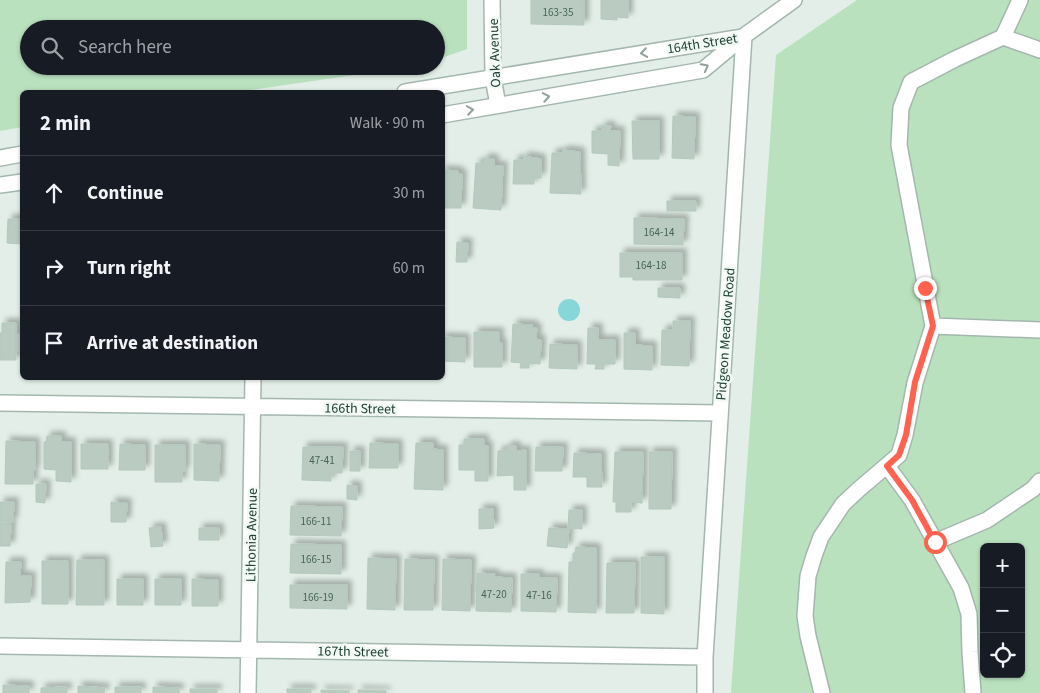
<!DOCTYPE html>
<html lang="en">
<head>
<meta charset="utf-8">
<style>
	:root { --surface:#171b24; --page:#242831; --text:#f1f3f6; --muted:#9ea1a6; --line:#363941 }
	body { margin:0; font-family:"Source Sans 3",sans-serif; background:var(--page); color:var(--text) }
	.controls { position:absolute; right:15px; bottom:15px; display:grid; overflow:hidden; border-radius:8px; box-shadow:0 1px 4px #0004 }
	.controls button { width:45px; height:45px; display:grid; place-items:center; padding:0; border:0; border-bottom:1px solid var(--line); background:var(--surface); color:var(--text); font:25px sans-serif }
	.stop { position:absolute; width:15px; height:15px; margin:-11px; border:4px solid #ff634f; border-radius:50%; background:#fff }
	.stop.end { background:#ff634f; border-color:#fff; box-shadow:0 1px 5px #0008 }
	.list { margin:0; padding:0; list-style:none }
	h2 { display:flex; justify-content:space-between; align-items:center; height:65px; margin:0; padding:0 20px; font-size:21px }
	h2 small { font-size:16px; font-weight:400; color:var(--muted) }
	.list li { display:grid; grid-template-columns:32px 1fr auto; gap:15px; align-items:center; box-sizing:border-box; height:75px; padding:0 20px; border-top:1px solid var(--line) }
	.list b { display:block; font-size:19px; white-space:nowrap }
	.list em { font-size:16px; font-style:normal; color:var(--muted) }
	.icon { flex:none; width:28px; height:28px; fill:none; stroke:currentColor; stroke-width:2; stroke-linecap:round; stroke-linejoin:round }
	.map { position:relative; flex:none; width:1040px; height:693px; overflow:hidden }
	.search { position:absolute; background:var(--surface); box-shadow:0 1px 4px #0004; left:20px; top:20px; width:425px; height:55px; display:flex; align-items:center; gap:12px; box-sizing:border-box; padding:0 18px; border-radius:28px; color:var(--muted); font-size:19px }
	.panel { position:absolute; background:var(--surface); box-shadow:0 1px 4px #0004; left:20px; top:90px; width:425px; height:290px; border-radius:8px }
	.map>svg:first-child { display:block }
	.green { fill:#b9e1be; fill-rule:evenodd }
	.water { fill:#85d7d8 }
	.building { fill:#baccc2; stroke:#b4c8bd; filter:url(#shadow) }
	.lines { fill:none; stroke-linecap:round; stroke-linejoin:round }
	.minor-casing { stroke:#a4b7ae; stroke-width:18 }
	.minor { stroke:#fff; stroke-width:15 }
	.oneway { stroke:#90a09a }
	.route { stroke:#ff634f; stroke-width:6 }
	.labels { text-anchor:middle; stroke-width:5; stroke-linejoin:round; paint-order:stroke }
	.number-label { font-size:11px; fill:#466458 }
	.street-label { font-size:14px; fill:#204134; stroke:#f3faf6 }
</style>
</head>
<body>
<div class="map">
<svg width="1040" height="693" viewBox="0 0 1040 693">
	<defs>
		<filter id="shadow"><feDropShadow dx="4.5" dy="-4.5" stdDeviation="2.5" flood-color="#0004"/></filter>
	</defs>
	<rect width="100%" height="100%" fill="#e2eee7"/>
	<path class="green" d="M0,0H467V49L436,60V29H29V66H417L236,92H22V127L0,131Z
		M857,0H1040V693H731L776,55ZM984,547H1021V674H984Z"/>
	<path class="water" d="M558 310a11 11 0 1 1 22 0a11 11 0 1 1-22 0Z"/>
	<path class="building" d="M531,0H584V25L531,24Z
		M601,0H628V18L617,17V20L601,19Z
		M673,116L695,117L694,159L672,158Z
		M632,121H659V159H633Z
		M601,126H611L610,131H620L619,166L608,165V154L592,153V131H602Z
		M563,150L580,152L581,194L550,193L552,153H563Z
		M524,156L541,159V178H534V184H513L514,160H524Z
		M484,158L494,159V166H503L501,210L473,208L476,163H484Z
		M442,170L458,171V174H462L461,208H442Z
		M667,201H696V211H667Z
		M634,218L684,219L683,245L634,244Z
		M8,219H22V244L7,243Z
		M457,242L468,243L467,262H456Z
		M620,253H682V280H633V277H620Z
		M658,288H680V298L658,297Z
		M673,321H690L689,366L661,365L662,330H673Z
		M2,323H16V360H0V333H2Z
		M513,324L533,325L532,328H537L536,339L541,340L540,364L529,363V368H520L521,363L511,362Z
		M588,328H598V340H615V364H604V369H595L596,364H587Z
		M474,332H499V343H502V367H474Z
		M624,333H635V345L652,346V370L624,369Z
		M18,334H22V351H18Z
		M442,337L465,338V362L442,361Z
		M550,344L577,345V369L549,368Z
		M47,436H61V442H71V482L56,481V470L44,469V442H46Z
		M464,439H484V446H488V481H475V470H459V445H464Z
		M6,441L35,442V470H33V484H5Z
		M370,443L398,444V468H369Z
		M416,443H433V449L443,450V490L414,489Z
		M81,444H108V469H81Z
		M120,444L145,445V470H119Z
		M194,444L220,445L219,481L194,480Z
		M155,445H185V471H182V482H155Z
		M507,446H516V451L526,450V490H514V475L497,476L498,451L507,450Z
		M303,447H343L342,473H331V481L302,480Z
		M536,447H563L562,471H535Z
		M350,451H360V471H350Z
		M615,452H643L642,503L631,502V512H616V502H613Z
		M649,452H672L671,509H649Z
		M574,453L601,454L602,487H587V477H573Z
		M36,484H46L45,503L36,502Z
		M347,485L357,486V500L347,499Z
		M0,502H14L13,522H0Z
		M111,502L127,503L126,522H111Z
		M291,506L342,507L341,536L290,535Z
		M479,509H493L494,528L479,529Z
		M569,510H582V529L568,528Z
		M0,523L11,524L10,546H0Z
		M161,527L163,546L151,547L149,528Z
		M199,528H219V540H199Z
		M549,528L569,529L567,548L547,546Z
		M291,544L341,545V574L290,573Z
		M576,547L596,548V613L568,612L569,562H573V553H575Z
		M641,557H664V614L641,613Z
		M368,558L396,559L395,610L367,609Z
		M405,559L434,560L433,610H404Z
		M443,559L471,560L470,611L442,610Z
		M77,560H104V605H76Z
		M42,561H68V604H42Z
		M6,562H21L20,576H31L30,602L5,603Z
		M607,563H635L634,613H606Z
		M477,573L495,574L494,577L512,578L511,612L476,611Z
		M521,574H539V578H557L556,612L521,611Z
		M117,579H143V605H117Z
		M155,579H181V605H155Z
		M192,579L218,580V606H192Z
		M290,585H347V609L290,608Z
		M3,685L29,686V693H3Z
		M78,686L105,688L104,693H78Z
		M67,687V693H41V688Z
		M115,687H141V693H115Z
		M153,687L179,688V693H153Z
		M190,689H217V693H190Z
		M287,689H311V693H287Z
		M321,690L349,691V693H321Z
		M358,690L386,691V693H358Z"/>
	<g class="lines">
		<g class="minor-casing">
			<path id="minor" d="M492,0L493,78L498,105
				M1003,37L1040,50
				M405,92L743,37
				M442,115L703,70L744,36L794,0
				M0,158L22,154
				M0,185L22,182
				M933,326L1040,330
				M0,403L720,413
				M887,466L912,500L961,588L969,614L970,652L973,693
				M935,542L987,520L1033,489L1040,481
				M0,646L705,657
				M248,693L253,378
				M705,693V657L744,36
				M822,693L808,636L805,616L808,576L814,556L821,537L843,504L858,490L899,455L905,435L915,383L933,326L899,145L901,108L911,82L955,59L1003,37L1020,0"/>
		</g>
		<use href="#minor" class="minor"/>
	</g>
	<defs><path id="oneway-chevron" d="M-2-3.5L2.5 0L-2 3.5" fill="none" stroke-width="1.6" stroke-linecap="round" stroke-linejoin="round" transform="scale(1.25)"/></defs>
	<g class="oneway">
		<use href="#oneway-chevron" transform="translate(644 53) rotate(171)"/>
		<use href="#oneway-chevron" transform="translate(705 67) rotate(-28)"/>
		<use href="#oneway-chevron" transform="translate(546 97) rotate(-10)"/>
		<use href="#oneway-chevron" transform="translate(470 110) rotate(-9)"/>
	</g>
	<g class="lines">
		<path class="route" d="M925,288L933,326L915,382L906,435L899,455L887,466L912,500L935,542"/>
	</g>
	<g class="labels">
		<g class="number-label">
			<text x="558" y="16">163-35</text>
			<text x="659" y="236">164-14</text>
			<text x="651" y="269">164-18</text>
			<text x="322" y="464">47-41</text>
			<text x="316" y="525">166-11</text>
			<text x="316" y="563">166-15</text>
			<text x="494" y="598">47-20</text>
			<text x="539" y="599">47-16</text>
			<text x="318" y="601">166-19</text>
		</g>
		<g class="street-label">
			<text transform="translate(702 43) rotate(-9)" y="5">164th Street</text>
			<text transform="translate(494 53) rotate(-92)" y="5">Oak Avenue</text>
			<text transform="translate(725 334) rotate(-86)" y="5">Pidgeon Meadow Road</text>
			<text transform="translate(360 408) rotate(1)" y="5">166th Street</text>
			<text transform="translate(251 535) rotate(-89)" y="5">Lithonia Avenue</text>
			<text transform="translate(353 651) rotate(1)" y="5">167th Street</text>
		</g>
	</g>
</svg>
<div class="controls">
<button>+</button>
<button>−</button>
<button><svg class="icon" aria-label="locate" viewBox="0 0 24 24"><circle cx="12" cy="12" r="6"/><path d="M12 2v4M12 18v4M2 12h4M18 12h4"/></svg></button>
</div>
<div class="stop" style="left:935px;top:542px"></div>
<div class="stop end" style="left:925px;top:288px"></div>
<div class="search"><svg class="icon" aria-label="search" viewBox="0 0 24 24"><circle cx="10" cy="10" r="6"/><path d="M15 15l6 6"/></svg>Search here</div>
<section class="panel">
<h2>2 min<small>Walk · 90 m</small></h2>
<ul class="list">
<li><svg class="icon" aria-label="ahead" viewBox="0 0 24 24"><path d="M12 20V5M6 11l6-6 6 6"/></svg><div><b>Continue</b></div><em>30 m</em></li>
<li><svg class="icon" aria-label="right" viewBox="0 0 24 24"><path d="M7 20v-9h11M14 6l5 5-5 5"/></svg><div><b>Turn right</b></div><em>60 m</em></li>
<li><svg class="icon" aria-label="arrive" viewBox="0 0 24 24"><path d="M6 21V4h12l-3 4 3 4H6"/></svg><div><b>Arrive at destination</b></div></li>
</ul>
</section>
</div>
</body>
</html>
